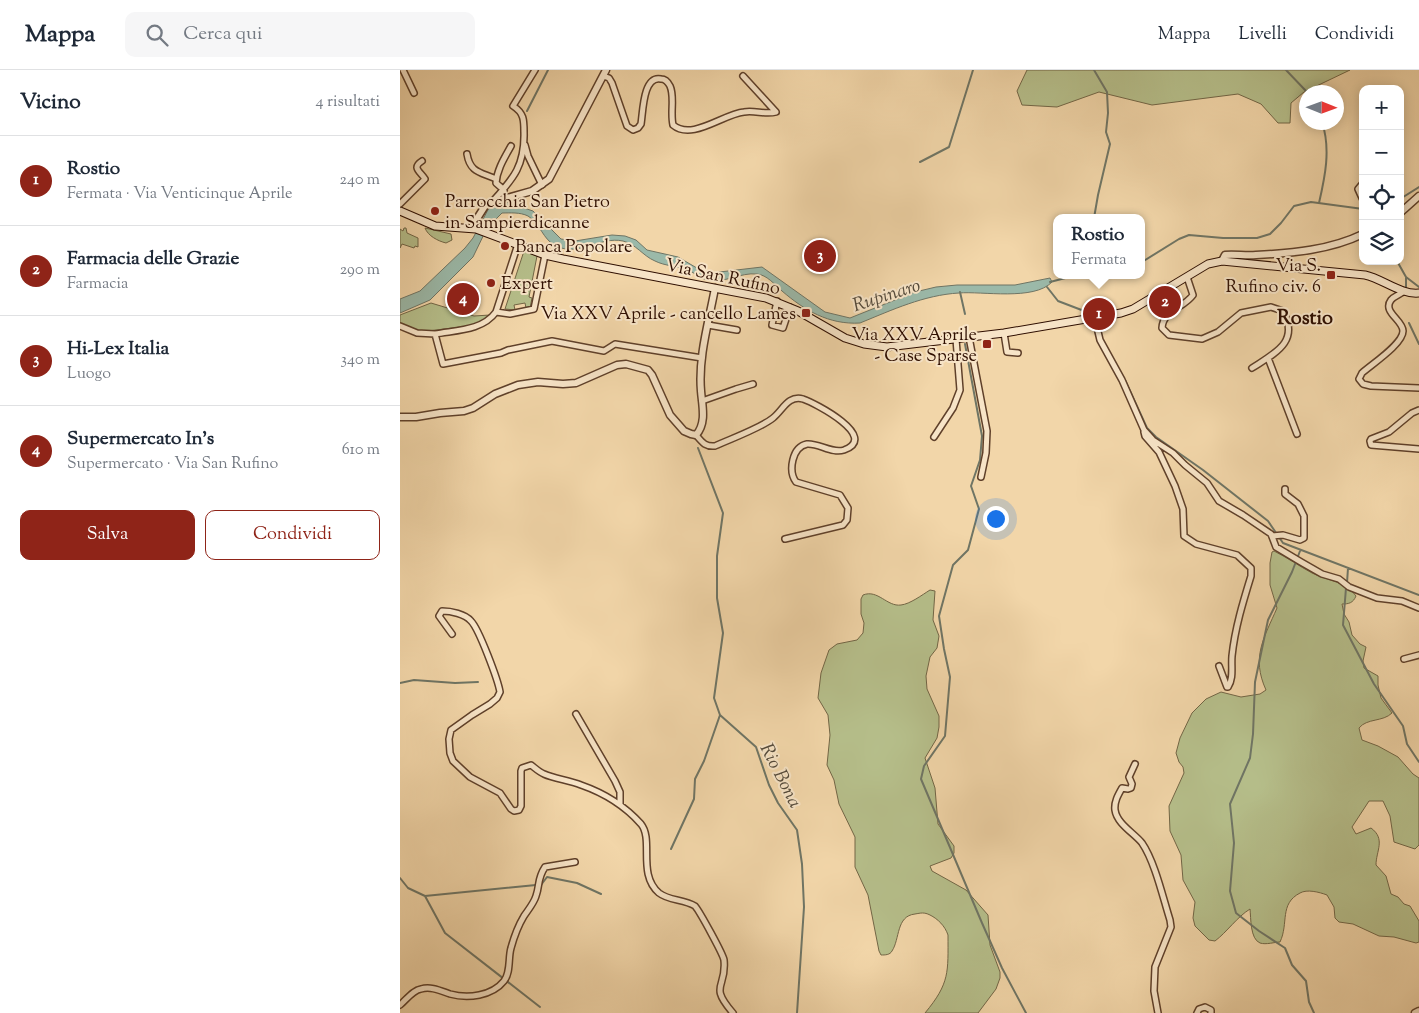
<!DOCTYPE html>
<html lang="it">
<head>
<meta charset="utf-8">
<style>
	:root { --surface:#fff; --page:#f6f6f7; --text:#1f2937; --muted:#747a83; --line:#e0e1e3; --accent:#8f2418 }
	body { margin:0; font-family:"Sorts Mill Goudy",serif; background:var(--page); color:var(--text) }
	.controls { position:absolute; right:15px; top:15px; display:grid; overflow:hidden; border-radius:10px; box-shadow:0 2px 12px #0003 }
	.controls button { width:45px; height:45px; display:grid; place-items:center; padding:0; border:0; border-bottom:1px solid var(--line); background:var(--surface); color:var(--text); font:25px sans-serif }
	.compass { position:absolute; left:899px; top:15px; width:45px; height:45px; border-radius:50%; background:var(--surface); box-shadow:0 2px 12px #0003; rotate:91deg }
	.you { position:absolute; left:595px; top:448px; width:18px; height:18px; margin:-12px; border:4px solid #fff; border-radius:50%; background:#1a73e8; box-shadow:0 0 0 8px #1a73e833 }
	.badge { display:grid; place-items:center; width:32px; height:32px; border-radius:50%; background:var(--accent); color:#fff; font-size:16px; font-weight:700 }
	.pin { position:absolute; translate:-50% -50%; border:2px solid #fff; box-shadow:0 1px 5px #0006 }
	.popup { position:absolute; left:653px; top:144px; width:92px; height:65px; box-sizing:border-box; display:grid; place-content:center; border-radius:10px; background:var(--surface); filter:drop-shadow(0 1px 4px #0005); font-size:16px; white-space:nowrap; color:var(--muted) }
	.popup b { font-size:19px; color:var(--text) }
	.popup::after { content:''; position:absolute; left:50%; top:100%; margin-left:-10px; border:10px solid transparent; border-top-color:var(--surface) }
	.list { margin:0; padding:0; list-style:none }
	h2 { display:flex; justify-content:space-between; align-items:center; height:65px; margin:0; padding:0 20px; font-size:21px }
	h2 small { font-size:16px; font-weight:400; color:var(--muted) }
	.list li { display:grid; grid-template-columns:32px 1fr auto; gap:15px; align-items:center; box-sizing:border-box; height:90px; padding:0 20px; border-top:1px solid var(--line) }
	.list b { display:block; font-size:19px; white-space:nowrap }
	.list p { margin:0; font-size:16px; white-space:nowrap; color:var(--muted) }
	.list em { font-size:16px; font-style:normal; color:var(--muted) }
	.actions { display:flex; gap:10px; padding:15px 20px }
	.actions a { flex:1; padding:11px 0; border:1px solid var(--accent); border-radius:10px; text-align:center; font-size:18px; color:var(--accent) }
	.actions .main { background:var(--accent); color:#fff }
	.icon { flex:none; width:28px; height:28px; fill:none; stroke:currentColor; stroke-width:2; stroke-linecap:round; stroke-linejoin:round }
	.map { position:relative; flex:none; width:1019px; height:943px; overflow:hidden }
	header { display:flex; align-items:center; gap:30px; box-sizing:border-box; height:70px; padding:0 25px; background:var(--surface); border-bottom:1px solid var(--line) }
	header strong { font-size:24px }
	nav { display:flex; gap:28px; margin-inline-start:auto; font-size:18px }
	.search { width:350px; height:45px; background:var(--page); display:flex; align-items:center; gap:12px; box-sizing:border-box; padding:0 18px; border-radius:10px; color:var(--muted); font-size:19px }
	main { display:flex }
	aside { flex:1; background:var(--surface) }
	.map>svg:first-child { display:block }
	.green { fill:#b6bf8b; stroke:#726646 }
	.water { fill:#9bb9a9; stroke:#6f7565 }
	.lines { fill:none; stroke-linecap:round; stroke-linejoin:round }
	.stream { stroke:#6f7565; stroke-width:2 }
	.minor-casing { stroke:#5f402a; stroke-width:8 }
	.tertiary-casing { stroke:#5f402a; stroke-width:9 }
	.secondary-casing { stroke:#2e0e00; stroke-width:9 }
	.minor { stroke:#f7e4c7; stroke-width:5 }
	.tertiary { stroke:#f7e4c7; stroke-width:6 }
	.secondary { stroke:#f7e4c7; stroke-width:7 }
	.poi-dot { fill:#8f2418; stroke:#f7e4c7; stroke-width:2 }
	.labels { text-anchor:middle; stroke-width:4; stroke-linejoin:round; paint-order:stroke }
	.poi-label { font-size:18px; fill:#2e0e00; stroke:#f7e4c7; text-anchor:start }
	.street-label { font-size:18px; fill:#2e0e00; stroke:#f7e4c7 }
	.water-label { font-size:19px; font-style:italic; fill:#544a3b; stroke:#f7e4c7 }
	.quarter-label { font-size:20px; font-weight:bold; fill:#2e0e00; stroke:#f7e4c7 }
</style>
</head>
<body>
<header>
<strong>Mappa</strong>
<div class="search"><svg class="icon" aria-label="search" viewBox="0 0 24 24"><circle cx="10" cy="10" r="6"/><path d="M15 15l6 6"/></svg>Cerca qui</div>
<nav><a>Mappa</a><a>Livelli</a><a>Condividi</a></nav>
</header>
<main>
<aside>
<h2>Vicino<small>4 risultati</small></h2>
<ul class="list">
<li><span class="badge">1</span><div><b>Rostio</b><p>Fermata · Via Venticinque Aprile</p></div><em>240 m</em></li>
<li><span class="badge">2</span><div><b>Farmacia delle Grazie</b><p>Farmacia</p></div><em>290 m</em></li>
<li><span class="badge">3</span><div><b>Hi-Lex Italia</b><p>Luogo</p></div><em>340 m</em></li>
<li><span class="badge">4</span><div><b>Supermercato In's</b><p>Supermercato · Via San Rufino</p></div><em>610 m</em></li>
</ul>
<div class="actions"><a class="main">Salva</a><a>Condividi</a></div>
</aside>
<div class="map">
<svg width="1019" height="943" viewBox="0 0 1019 943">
	<rect width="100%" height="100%" fill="#f2d6a9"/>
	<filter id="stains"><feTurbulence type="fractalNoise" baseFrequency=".004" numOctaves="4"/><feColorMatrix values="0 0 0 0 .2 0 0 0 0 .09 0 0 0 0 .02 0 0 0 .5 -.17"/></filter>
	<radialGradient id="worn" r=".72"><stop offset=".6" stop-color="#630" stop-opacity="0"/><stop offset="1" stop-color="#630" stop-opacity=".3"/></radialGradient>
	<path class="green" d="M627,0H950L904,22L891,33L890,53H878L861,34L838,24L752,35L699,22L657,37L622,35L617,21Z
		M4,158H6L7,163L18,168V177L15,176L14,178L2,174L0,178V159L3,161Z
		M25,158L51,164L52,170L46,173C38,171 28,166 25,158Z
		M124,181L137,186L129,227L132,228L130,238H126L125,233L114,235L115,240L105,239Z
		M31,233L74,246L90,245L77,255L28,261H20L0,253V245Z
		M874,481C888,488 899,496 912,503C926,510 947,512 956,526C953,533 949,534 942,534L944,544L949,552L952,565L960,574L966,577L963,591L964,598L978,606V615L981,628L992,643C983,652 967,648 959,658L962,670L978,676L998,687L1013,704L1019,708V775L1015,779L994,772L990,746L983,731H969L952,757L956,764L971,758C986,769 976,781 976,795L986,806L991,824L998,827L1004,834L1010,836L1019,851V872L1016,873L994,867L979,866L953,854L939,852L935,848L934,837L927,825C919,822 907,819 900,823C879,834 889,853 880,872C875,872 866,875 860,873C850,869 851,848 850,839C837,847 827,862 815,871L809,870L795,856L793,848L795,832L783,810L781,785L770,761L769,736L784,703L783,697L779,692L776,683L780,668L792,643L806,629L821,622L841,627L860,624L866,620C851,587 864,568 877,538L870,515V493L872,482Z
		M530,520L535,521L533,550L539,566L537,578L530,587L526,606L527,619L539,646V657L537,668L525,688L535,718L538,754L554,776V783L551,788L530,796L532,801L566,820L588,845L590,875L600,902V908L596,919L578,943H525C550,913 548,902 548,865C545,856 538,849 530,845C524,842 521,843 515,844C496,846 500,869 492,881C490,885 485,885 481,885L479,881L468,825L455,797V767L439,734L434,710L427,695L430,665L428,645L418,628L421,603L429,580L437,574L457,570L463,563L464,553L461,544V529L463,525C478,519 487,537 501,535C510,534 522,525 530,520Z"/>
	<path class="water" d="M106,132L133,141L161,169L175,171L212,165L225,166L236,170L247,180L278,187L302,201L311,203L362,197L425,242L450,248L515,222L536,217L557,215H615L650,208L652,212C634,231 582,221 559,223C524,225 492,240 460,253C429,255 404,240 382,221C374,214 367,205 357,204C341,202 323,214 308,210C301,209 295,203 288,200C277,196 265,196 255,191C243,186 236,174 223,171C200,166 179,187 156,176C143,170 140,153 128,146C120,142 110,143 102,143L87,158L73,187L30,230L0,243V229L20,221L65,178L73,168L90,136Z"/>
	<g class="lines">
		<path class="stream" d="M886,0L907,22
			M127,41L148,0
			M520,92L549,77L573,0
			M1000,129L1019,117
			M919,133C925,107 931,79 922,52
			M694,148L698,125L710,74L706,62L708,43L707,22L694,0
			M997,191L1006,207L1019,217
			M742,192L779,169L789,165L823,168H857L870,164L881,153L894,136L911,132L963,139
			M1006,208V218
			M650,212L677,205
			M647,217L658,231L692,244
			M560,222L565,244
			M1009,253L1019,274
			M565,274L582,366L580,390L571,416L579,439L568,480L553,495L539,546L544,579L550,607L545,666L524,696L521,709L582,853L602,898L626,943
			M725,310L747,358L756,367L803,400L868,451L883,473L1019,525
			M298,378L323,443L317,486V528L323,563L314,628L320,645L356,677L369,715L378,733L397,760L402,794L404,837L397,943
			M900,481L892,502L868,550L855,612L853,664L850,688L830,734L834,773L830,821L836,843L859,861L885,878L892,895L906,911L909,932L914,943
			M947,513L948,498
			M946,518L943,555L974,614L1003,656L1007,674L1019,692
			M0,613L14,610L55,613L78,612
			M271,779L294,729L295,709L304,691L320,645
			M0,808L8,818L25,826L136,815
			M141,815L147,807L177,813L201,824
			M25,826L45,863L140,937"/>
		<g class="minor-casing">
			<path id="minor" d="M3,0L14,23
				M203,6L209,8L212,13L227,56L233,60L238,58L241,54C243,42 243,5 261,9C265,9 268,12 270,16C275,27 270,42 273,55C292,71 323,44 344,42C355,40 365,45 376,42L343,6
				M125,75L128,86L142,115
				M67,84C70,103 81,102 96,109
				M963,113L958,119L963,130
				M104,120L96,113C97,99 105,87 111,76
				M93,131C114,108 125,95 124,62C124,50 124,43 113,36L135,0
				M0,134L25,109C21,102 11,98 22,91
				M787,207L793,225C784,238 763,240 762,258L769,265L802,269L818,262L841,243L871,237L883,241C900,272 875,283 852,298
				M1004,221C1000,225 994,226 991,230C982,242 1003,250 1003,261C1003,274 972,294 962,303L959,309L963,314L971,316L1019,318
				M377,231L372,255L383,258L390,237
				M96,242L118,174
				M695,249L700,270L722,310L744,360L753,370L773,383L785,395L807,413L819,431L843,445L871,464L876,477L901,492L922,504L939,509L949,517L977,528L1002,531L1019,538
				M308,255L337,260
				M0,256L17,263L35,264L43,294L101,283L108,280L152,271L204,281L215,274L302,288
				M604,263L607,282L618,283
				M35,264C56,260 82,261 96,242L110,244L134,239L145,185
				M569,267L587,361L586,383L581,407
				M868,288L897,364
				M302,331L336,319L353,314
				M1019,340L1012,343L989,362L971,369L970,371L971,375L1019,379
				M744,362L745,366L759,382L775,416L783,439L784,466L796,474L837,485L851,498V506C843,532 835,558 832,586C831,597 834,608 828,617H827L819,596
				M296,365C302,372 305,377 315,376C330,369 361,358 373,348C383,340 388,325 403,329C415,333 480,367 444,380C432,384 419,373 407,374C392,377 388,401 396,412L440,425L448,438L447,450L443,455L385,469
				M534,367L553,338L560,320L556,269
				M872,466L883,465L900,470L904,468V446L898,434L885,424V419
				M52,564L39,546L42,541C51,541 65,544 71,551C79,559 98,610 100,622L97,628L90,634L72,645L51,660L49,669L50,683L53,691L70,707L100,723L111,739L114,741L119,740L121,736V701L122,698L131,695C135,698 139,702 144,704C155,709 169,710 181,715C204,723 225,736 241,754C254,770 237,804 259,823C269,831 284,829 295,836C300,842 323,884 324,890C327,919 308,914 333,943
				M1004,589L1019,585
				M176,644L215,711L220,722V734
				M735,694L729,707L732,714L731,718L728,719L722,718C718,725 714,732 715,740C717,754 734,763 742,773C755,792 763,828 770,850L771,857L755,897L754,921L758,943
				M0,935C6,930 13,920 21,919C31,916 41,921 50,924C68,929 92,926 104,911C111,902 108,888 111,878C114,867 118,856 124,846C128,840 134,833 136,826C140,815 137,809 145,797L175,792
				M797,943L799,939L805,937L811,940V943"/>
		</g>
		<g class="tertiary-casing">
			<path id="tertiary" d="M1000,143L1019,126
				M71,158L85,136L93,132L132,121L149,109L206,0
				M822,191L825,185C835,184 846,186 856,185C893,183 930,180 963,164
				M0,347H16L40,343L64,341L73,338L95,324L118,315L138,312L163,314L176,313L217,295L226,294L248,300L252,305L270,345L284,361L291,364L296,365C307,353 302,335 301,321C298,287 309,251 315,218
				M1015,943L1019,941"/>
		</g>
		<g class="secondary-casing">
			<path id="secondary" d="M0,141L35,156L76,159L145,185L163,189L366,228L398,241L445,268L464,274L487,277L604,263L721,243L733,239L808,194L822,191L965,205C983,209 1001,225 1019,223"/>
		</g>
		<use href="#minor" class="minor"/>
		<use href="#tertiary" class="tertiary"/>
		<use href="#secondary" class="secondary"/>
	</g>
	<g class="poi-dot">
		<circle cx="35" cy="141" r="5"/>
		<circle cx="105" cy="176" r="5"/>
		<rect x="926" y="200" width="10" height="10" rx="2.5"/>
		<circle cx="91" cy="213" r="5"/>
		<rect x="401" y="238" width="10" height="10" rx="2.5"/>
		<rect x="582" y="269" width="10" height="10" rx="2.5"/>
	</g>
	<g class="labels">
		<g class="poi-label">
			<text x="45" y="137">Parrocchia San Pietro<tspan x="45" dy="21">in Sampierdicanne</tspan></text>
			<text x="115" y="182">Banca Popolare</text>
			<text x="921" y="201" text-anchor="end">Via S.<tspan x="921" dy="21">Rufino civ. 6</tspan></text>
			<text x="101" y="219">Expert</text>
			<text x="396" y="249" text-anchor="end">Via XXV Aprile - cancello Lames</text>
			<text x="577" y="270" text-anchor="end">Via XXV Aprile<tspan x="577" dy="21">- Case Sparse</tspan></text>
		</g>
		<g class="street-label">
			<text transform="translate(323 206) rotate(12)" y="6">Via San Rufino</text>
		</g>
		<g class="water-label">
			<text transform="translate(486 224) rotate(-18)" y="7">Rupinaro</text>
			<text transform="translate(382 705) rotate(63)" y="7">Rio Bona</text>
		</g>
		<g class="quarter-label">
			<text x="905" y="254">Rostio</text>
		</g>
	</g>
	<rect width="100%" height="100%" filter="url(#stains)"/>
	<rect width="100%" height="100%" fill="url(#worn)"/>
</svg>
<div class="controls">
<button>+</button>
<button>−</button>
<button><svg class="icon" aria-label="locate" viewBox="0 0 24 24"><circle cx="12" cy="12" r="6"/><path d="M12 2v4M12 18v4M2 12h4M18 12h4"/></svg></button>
<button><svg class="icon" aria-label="layers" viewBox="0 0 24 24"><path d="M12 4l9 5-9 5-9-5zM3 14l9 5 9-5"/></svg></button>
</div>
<svg class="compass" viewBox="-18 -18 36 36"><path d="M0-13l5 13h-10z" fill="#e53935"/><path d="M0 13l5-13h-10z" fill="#747a83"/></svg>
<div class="you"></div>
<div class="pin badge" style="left:699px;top:244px">1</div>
<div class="popup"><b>Rostio</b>Fermata</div>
<div class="pin badge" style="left:765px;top:232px">2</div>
<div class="pin badge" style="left:420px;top:186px">3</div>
<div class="pin badge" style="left:63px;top:229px">4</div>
</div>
</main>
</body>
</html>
